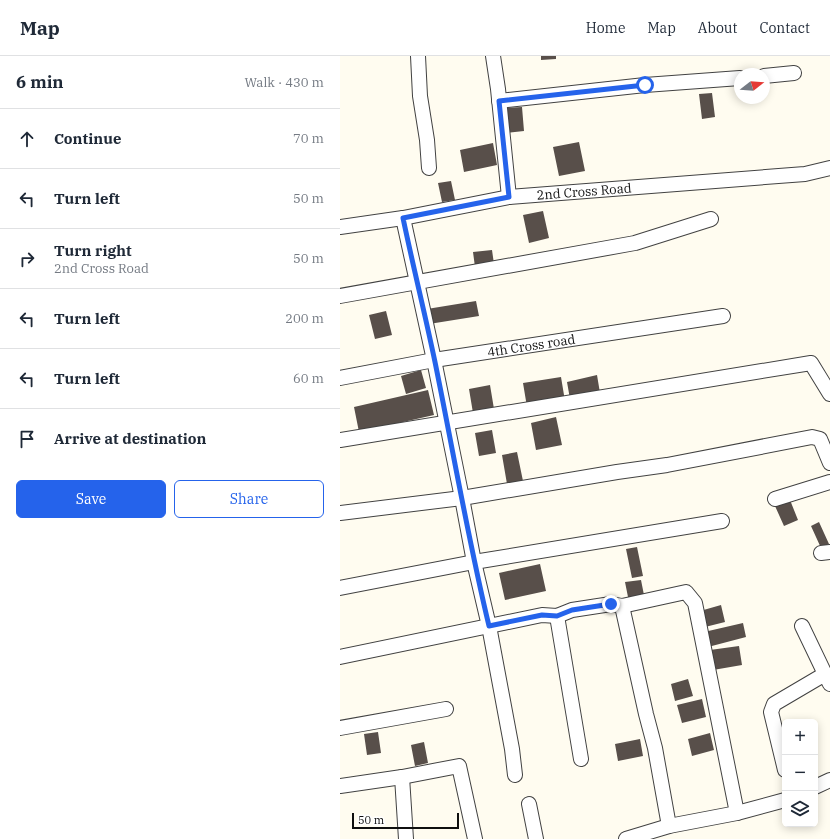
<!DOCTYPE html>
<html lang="en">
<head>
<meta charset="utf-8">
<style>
	:root { --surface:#fff; --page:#f2f2f3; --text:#1f2937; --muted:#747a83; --line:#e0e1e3; --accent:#2563eb }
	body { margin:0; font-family:"IBM Plex Serif",serif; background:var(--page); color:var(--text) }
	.controls { position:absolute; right:12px; bottom:12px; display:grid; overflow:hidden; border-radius:6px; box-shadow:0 2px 10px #0003 }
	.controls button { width:36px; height:36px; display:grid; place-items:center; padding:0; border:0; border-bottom:1px solid var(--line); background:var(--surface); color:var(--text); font:20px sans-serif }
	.compass { position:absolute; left:394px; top:12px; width:36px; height:36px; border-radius:50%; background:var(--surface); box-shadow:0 2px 10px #0003; rotate:73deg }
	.scale { position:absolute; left:12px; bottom:10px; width:107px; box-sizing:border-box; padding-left:4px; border:2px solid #0f0f0f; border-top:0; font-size:11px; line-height:14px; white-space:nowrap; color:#0f0f0f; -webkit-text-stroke:3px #fff; paint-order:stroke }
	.stop { position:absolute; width:12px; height:12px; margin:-9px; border:3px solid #2563eb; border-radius:50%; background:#fff }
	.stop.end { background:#2563eb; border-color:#fff; box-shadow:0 1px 4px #0008 }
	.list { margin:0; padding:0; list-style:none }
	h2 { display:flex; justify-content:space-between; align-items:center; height:52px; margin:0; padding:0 16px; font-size:17px }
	h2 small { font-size:13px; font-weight:400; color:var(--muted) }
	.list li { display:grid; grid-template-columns:26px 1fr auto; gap:12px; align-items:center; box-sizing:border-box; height:60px; padding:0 16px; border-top:1px solid var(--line) }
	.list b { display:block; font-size:15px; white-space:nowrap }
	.list p { margin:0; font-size:13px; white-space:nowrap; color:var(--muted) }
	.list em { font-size:13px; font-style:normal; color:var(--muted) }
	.actions { display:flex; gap:8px; padding:12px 16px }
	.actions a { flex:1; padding:9px 0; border:1px solid var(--accent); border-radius:6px; text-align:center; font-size:14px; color:var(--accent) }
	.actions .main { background:var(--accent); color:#fff }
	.icon { flex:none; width:22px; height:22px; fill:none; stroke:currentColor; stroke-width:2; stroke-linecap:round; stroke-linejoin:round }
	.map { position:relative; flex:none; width:490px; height:783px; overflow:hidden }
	header { display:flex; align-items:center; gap:24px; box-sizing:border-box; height:56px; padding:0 20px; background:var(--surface); border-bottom:1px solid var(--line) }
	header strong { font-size:19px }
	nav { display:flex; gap:22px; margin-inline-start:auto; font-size:14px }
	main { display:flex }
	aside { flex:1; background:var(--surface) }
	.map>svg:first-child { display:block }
	.building { fill:#584f4a }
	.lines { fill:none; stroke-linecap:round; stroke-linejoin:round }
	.street-casing { stroke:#424242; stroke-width:16 }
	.street { stroke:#fff; stroke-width:14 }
	.route { stroke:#2563eb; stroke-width:5 }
	.labels { text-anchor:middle; stroke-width:4; stroke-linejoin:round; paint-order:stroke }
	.street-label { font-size:13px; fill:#0f0f0f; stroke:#fff }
</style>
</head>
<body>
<header>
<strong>Map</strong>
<nav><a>Home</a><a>Map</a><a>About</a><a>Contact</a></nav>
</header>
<main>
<aside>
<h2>6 min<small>Walk · 430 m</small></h2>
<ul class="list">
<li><svg class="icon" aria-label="ahead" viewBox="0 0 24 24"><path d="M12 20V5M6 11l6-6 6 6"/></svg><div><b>Continue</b></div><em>70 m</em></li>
<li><svg class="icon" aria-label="left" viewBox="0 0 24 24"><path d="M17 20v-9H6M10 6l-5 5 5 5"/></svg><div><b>Turn left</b></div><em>50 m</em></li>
<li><svg class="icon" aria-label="right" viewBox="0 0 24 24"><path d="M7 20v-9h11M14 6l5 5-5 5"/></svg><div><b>Turn right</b><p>2nd Cross Road</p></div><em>50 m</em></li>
<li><svg class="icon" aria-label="left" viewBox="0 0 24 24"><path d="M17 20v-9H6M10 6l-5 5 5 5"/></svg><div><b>Turn left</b></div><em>200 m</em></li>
<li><svg class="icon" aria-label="left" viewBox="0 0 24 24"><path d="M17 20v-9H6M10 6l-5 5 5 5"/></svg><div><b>Turn left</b></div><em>60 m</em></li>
<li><svg class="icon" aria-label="arrive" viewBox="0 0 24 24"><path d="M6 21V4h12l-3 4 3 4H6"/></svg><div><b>Arrive at destination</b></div></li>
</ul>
<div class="actions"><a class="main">Save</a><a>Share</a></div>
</aside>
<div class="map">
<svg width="490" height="783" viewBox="0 0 490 783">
	<rect width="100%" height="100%" fill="#fffcf0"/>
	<path class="building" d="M201,0H216V3L201,4Z
		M372,37L375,61L362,63L359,38Z
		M182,51L184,75L166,77L164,52Z
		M239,86L245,115L219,120L213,91Z
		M153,87L157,109L124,116L120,94Z
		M111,125L115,144L102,146L98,127Z
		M203,155L209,182L189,187L183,159Z
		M152,194L154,208L135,211L133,196Z
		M136,245L139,260L89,268L87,253Z
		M46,255L52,279L35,283L29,259Z
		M81,314L86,332L66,338L61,320Z
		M257,319L260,337L230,343L227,326Z
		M221,321L225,345L187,351L183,327Z
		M150,329L154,353L133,357L129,333Z
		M88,334L94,359L19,376L14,351Z
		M216,361L222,389L196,394L191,367Z
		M152,374L156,397L139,400L135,377Z
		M177,396L183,425L167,428L162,399Z
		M450,444L458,464L444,470L435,450Z
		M479,466L489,488L481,492L471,470Z
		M297,491L303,520L292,522L286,493Z
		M200,508L206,535L165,544L159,517Z
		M301,524L305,544L289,546L285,526Z
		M381,549L385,566L365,571L360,555Z
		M403,567L406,581L368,591L364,576Z
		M399,590L402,609L373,614L370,594Z
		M348,623L353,640L335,645L331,628Z
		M362,643L366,661L342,667L337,649Z
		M38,676L41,697L27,699L24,678Z
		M370,677L374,694L352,700L348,683Z
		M300,683L303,700L278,705L275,688Z
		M84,686L88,707L75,710L71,689Z"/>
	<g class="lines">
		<g class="street-casing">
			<g id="street">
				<path d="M78,0L80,40L87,84L89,112"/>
				<path d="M153,0L158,33L169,141"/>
				<path d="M424,20L454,17"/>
				<path d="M159,45L305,29L400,22"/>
				<path d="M63,162L94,304L122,442L134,506L149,570L172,693L175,719"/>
				<path id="s1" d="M0,171L63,162L169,141L465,118L490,112"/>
				<path d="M0,240L295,187L371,163"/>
				<path id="s2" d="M0,322L94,304L383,260"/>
				<path d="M0,384L471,307L490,338"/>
				<path d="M435,443L490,426"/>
				<path d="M0,457L122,442L277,416L327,409L472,381L480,383L490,407"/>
				<path d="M481,497L490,496"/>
				<path d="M0,532L134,506L382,465"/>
				<path d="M282,550L306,658L315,692L329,770"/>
				<path d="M217,560L241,703"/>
				<path d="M462,570L485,618"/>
				<path d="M0,601L202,559L217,560L232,554L271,548L282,550L346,536L355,547L397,757"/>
				<path d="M0,672L106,653"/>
				<path d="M445,714L431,656L434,648L485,618L490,628"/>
				<path d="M62,721L66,783"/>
				<path d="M0,730L62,721L119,710L135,783"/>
				<path d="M475,731L490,724"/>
				<path d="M189,748L196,783"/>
				<path d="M286,783L329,770L397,757L445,744"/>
			</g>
		</g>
		<use href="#street" class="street"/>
	</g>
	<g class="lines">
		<path class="route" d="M271,548L232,554L217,560L202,559L149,570C128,483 113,394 95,306C85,258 73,210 63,162L169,141L159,45L305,29"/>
	</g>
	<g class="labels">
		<g class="street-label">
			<text dy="5" stroke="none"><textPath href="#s1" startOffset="247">2nd Cross Road</textPath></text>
			<text dy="5" stroke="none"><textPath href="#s2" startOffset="194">4th Cross road</textPath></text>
		</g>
	</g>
</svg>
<div class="controls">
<button>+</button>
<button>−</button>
<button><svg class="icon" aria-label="layers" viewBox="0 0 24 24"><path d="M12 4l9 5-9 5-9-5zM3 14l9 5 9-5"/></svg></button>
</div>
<svg class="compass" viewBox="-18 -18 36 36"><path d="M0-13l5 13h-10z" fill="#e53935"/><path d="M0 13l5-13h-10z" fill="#747a83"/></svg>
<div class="scale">50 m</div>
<div class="stop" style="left:305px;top:29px"></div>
<div class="stop end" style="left:271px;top:548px"></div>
</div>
</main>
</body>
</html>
